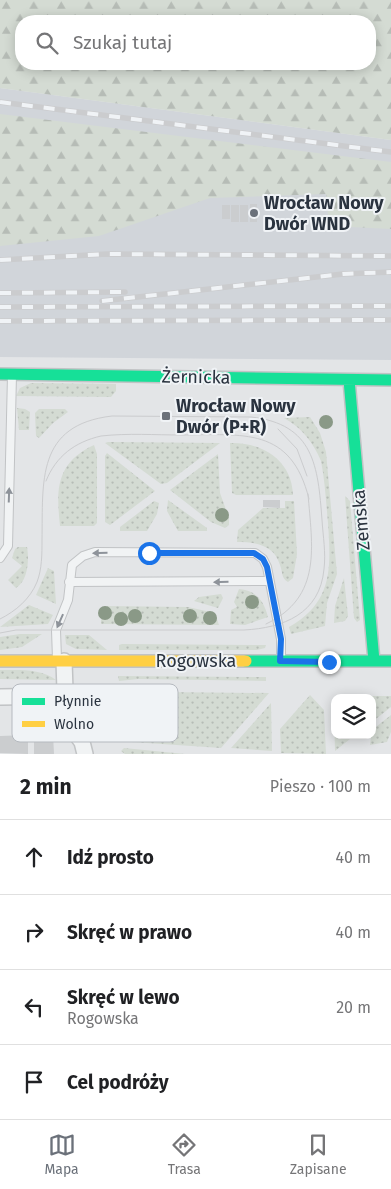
<!DOCTYPE html>
<html lang="pl">
<head>
<meta charset="utf-8">
<style>
	:root { --surface:#fff; --page:#f2f2f2; --text:#202124; --muted:#757577; --line:#e0e0e0; --accent:#6b717a }
	body { margin:0; font-family:"Fira Sans",sans-serif; background:var(--page); color:var(--text) }
	.controls { position:absolute; right:15px; bottom:15px; display:grid; overflow:hidden; border-radius:10px; box-shadow:0 2px 12px #0003 }
	.controls button { width:45px; height:45px; display:grid; place-items:center; padding:0; border:0; border-bottom:1px solid var(--line); background:var(--surface); color:var(--text); font:25px sans-serif }
	.stop { position:absolute; width:15px; height:15px; margin:-11px; border:4px solid #1a73e8; border-radius:50%; background:#fff }
	.stop.end { background:#1a73e8; border-color:#fff; box-shadow:0 1px 5px #0008 }
	.list { margin:0; padding:0; list-style:none }
	h2 { display:flex; justify-content:space-between; align-items:center; height:65px; margin:0; padding:0 20px; font-size:21px }
	h2 small { font-size:16px; font-weight:400; color:var(--muted) }
	.list li { display:grid; grid-template-columns:32px 1fr auto; gap:15px; align-items:center; box-sizing:border-box; height:75px; padding:0 20px; border-top:1px solid var(--line) }
	.list b { display:block; font-size:19px; white-space:nowrap }
	.list p { margin:0; font-size:16px; white-space:nowrap; color:var(--muted) }
	.list em { font-size:16px; font-style:normal; color:var(--muted) }
	.icon { flex:none; width:28px; height:28px; fill:none; stroke:currentColor; stroke-width:2; stroke-linecap:round; stroke-linejoin:round }
	.map { position:relative; flex:none; width:391px; height:754px; overflow:hidden }
	.search { position:absolute; background:var(--surface); box-shadow:0 2px 12px #0003; left:15px; right:15px; top:15px; height:55px; display:flex; align-items:center; gap:12px; box-sizing:border-box; padding:0 18px; border-radius:20px; color:var(--muted); font-size:19px }
	.sheet { height:365px; background:var(--surface) }
	nav { display:flex; justify-content:space-around; align-items:center; box-sizing:border-box; height:70px; border-top:1px solid var(--line); background:var(--surface); font-size:14px; color:var(--muted) }
	nav a { display:grid; justify-items:center; gap:2px }
	nav .on { color:var(--accent) }
	.map>svg:first-child { display:block }
	.built { fill:#d1d5da }
	.grass { fill:url(#grass-dots) }
	.forest { fill:url(#forest-firs); fill-rule:evenodd }
	.building { fill:#cbcdcf }
	.lines { fill:none; stroke-linecap:round; stroke-linejoin:round }
	.lane-casing { stroke:#c1c3c5; stroke-width:10 }
	.street-casing { stroke:#c1c3c5; stroke-width:18 }
	.fast-casing { stroke:#c1c3c5; stroke-width:14 }
	.slow-casing { stroke:#c1c3c5; stroke-width:14 }
	.lane { stroke:#f1f3f4; stroke-width:8 }
	.street { stroke:#f1f3f4; stroke-width:15 }
	.fast { stroke:#16e098; stroke-width:11 }
	.slow { stroke:#ffcf43; stroke-width:11 }
	.tram { stroke:#cbccce; stroke-width:1 }
	.rail-casing { stroke:#cbccce; stroke-width:5.5 }
	.rail { stroke:#f0f3f6; stroke-width:4; stroke-dasharray:11; stroke-linecap:butt }
	.tree { fill:#8a9987 }
	.oneway { fill:#8e939a }
	.route { stroke:#1a73e8; stroke-width:6 }
	.poi-dot { fill:#6b717a; stroke:#f0f3f6; stroke-width:2 }
	.labels { text-anchor:middle; stroke-width:4; stroke-linejoin:round; paint-order:stroke }
	.poi-label { font-size:18px; font-weight:bold; fill:#2a333f; stroke:#f0f3f6; text-anchor:start }
	.street-label { font-size:18px; fill:#2a333f; stroke:#f0f3f6 }
	.key { fill:#f0f3f6; stroke:#b5b9bf; stroke-width:1 }
	.key-label { font-size:14px; fill:#2a333f }
</style>
</head>
<body>
<div class="map">
<svg width="391" height="754" viewBox="0 0 391 754">
	<defs>
		<pattern id="grass-dots" width="8" height="8" patternUnits="userSpaceOnUse" patternTransform="scale(1.25)"><rect width="8" height="8" fill="#d4dbd3"/><path d="M2 2h.1M6 6h.1" fill="none" stroke="#b6bcb6" stroke-width="1.8" stroke-linecap="round"/></pattern>
		<pattern id="forest-firs" width="22" height="20" patternUnits="userSpaceOnUse" patternTransform="scale(1.25)"><rect width="22" height="20" fill="#d4dbd3"/><path d="M5 1l3.5 6h-7zM16 11l3.5 6h-7z" fill="#b6bcb6"/></pattern>
	</defs>
	<rect width="100%" height="100%" fill="#e3e5e7"/>
	<path class="built" d="M0,88L391,140V360L0,357Z"/>
	<path class="grass" d="M31,383L116,384V391L111,397L16,396L20,388Z
		M17,408L25,409L30,412L29,430H19Z
		M39,409H65L68,412L53,423L39,438L36,436L35,413Z
		M310,417L320,433L326,452L337,574L327,603L325,626L291,634L289,627C333,602 331,568 328,523C326,502 325,481 321,461C313,442 302,428 284,418Z
		M105,443L108,442L220,443L167,483L161,484Z
		M230,443C262,442 292,460 293,495H236L232,493Z
		M94,445L97,454V523L94,526H60C56,489 56,463 94,445Z
		M107,453L155,491L110,525L105,522V456Z
		M218,454L220,493L229,518V525L225,528L211,522L170,490Z
		M345,496L350,501L360,620L357,622L354,618Z
		M168,500L207,528V531H178L167,511Z
		M154,501L159,503L157,514L147,531H120V527Z
		M285,501H294L297,554L293,578L288,582C281,578 283,573 280,565C274,545 256,542 237,542L238,530L263,508H285Z
		M18,547H27C29,557 29,580 16,588L8,580L22,566L12,558L15,549Z
		M48,568L54,571L56,604L36,595Z
		M344,578L348,616L345,621L334,623L335,606Z
		M239,589C256,590 264,601 268,617L245,625L230,624L231,610L237,607L234,602Z
		M221,594L223,598L218,608L194,601L199,597Z
		M29,605L53,615L48,624L0,627Z
		M105,606L188,607L215,613L219,625L101,624V610Z
		M20,634H42L22,647L0,650V637Z
		M65,635H89L107,650L76,649L66,644Z
		M122,644L266,645L265,648L257,650H119V645Z
		M0,670C18,670 41,668 56,680L0,679Z
		M118,676L266,677V681L138,679L119,681Z
		M157,692L269,693L221,748L117,741Z
		M310,695L324,710L326,754L281,753L280,729Z
		M369,696H391V707L372,722V698H361Z
		M271,703L272,751L231,748Z
		M335,709V735H355L335,751L334,710Z
		M391,715V732L387,742L370,745L372,730Z
		M124,748L185,754H125L121,751Z"/>
	<path class="forest" d="M0,0H391V140L0,88ZM21,21H370V64H21Z
		M0,114L391,162V229L329,226L326,194L210,198L99,236L0,246Z"/>
	<path class="building" d="M250,204H257V222H250Z
		M222,205H230V219H222Z
		M231,205H239V222H231Z
		M240,205H248V222H240Z
		M263,500H280V508L263,507Z
		M34,734H53L54,754H34Z
		M28,735V754L0,753V736Z"/>
	<g class="lines">
		<g class="lane-casing">
			<path id="lane" d="M0,558L8,546L12,375
				M69,582L269,581
				M57,659L56,630L68,600L72,565L83,556L95,552L255,553L263,559L267,567L281,639V659"/>
		</g>
		<g class="street-casing">
			<path id="street" d="M64,661L66,720L82,742L85,754
				M0,697L64,696"/>
		</g>
		<g class="fast-casing">
			<path id="fast" d="M0,374L391,380
				M349,380L374,661
				M246,661H391"/>
		</g>
		<g class="slow-casing">
			<path id="slow" d="M0,661H246"/>
		</g>
		<use href="#lane" class="lane"/>
		<use href="#street" class="street"/>
		<use href="#fast" class="fast"/>
		<use href="#slow" class="slow"/>
		<path class="tram" d="M278,429L297,449L307,476
			M46,481C56,456 75,442 101,436C128,433 155,435 181,435C243,435 291,426 309,499
			M0,619C16,611 30,599 37,582C42,569 42,554 42,540C43,481 36,425 112,416L251,417C314,424 318,466 322,520C323,536 326,553 324,569C320,614 283,628 244,630H16L0,633
			M266,624C323,597 312,546 308,494"/>
		<g class="rail-casing">
			<path id="rail" d="M0,102L391,152
				M0,260L107,254L391,256
				M0,293L125,292
				M102,301L343,274L391,272
				M0,307L391,306
				M0,321L391,320"/>
		</g>
		<use href="#rail" class="rail"/>
	</g>
	<g class="tree">
		<circle cx="326" cy="422" r="7"/>
		<circle cx="222" cy="515" r="7"/>
		<circle cx="252" cy="602" r="7"/>
		<circle cx="105" cy="613" r="7"/>
		<circle cx="135" cy="616" r="7"/>
		<circle cx="190" cy="616" r="7"/>
		<circle cx="210" cy="618" r="7"/>
		<circle cx="121" cy="619" r="7"/>
	</g>
	<defs><path id="oneway-solid" d="M-6-.8H1V-3.2L6.5 0L1 3.2V.8H-6Z" transform="scale(1.25)"/></defs>
	<g class="oneway">
		<use href="#oneway-solid" transform="translate(9 495) rotate(-88)"/>
		<use href="#oneway-solid" transform="translate(100 553) rotate(179)"/>
		<use href="#oneway-solid" transform="translate(221 582) rotate(179)"/>
		<use href="#oneway-solid" transform="translate(60 621) rotate(114)"/>
	</g>
	<g class="lines">
		<path class="route" d="M149,553H254L263,559L267,567L281,639L280,661L329,662"/>
	</g>
	<g class="poi-dot">
		<circle cx="254" cy="213" r="5"/>
		<rect x="161" y="411" width="10" height="10" rx="2.5"/>
	</g>
	<g class="labels">
		<g class="poi-label">
			<text x="264" y="209">Wrocław Nowy<tspan x="264" dy="21">Dwór WND</tspan></text>
			<text x="176" y="412">Wrocław Nowy<tspan x="176" dy="21">Dwór (P+R)</tspan></text>
		</g>
		<g class="street-label">
			<text transform="translate(196 377) rotate(1)" y="6">Żernicka</text>
			<text transform="translate(361 520) rotate(-95)" y="6">Zemska</text>
			<text x="196" y="667">Rogowska</text>
		</g>
	</g>
	<rect x="12" y="684" width="166" height="58" rx="8" class="key"/>
	<rect x="22" y="698" width="23" height="7" fill="#16e098"/>
	<rect x="22" y="721" width="23" height="6" fill="#ffcf43"/>
	<g class="key-label">
		<text x="54" y="706">Płynnie</text>
		<text x="54" y="729">Wolno</text>
	</g>
</svg>
<div class="controls">
<button><svg class="icon" aria-label="layers" viewBox="0 0 24 24"><path d="M12 4l9 5-9 5-9-5zM3 14l9 5 9-5"/></svg></button>
</div>
<div class="stop" style="left:149px;top:553px"></div>
<div class="stop end" style="left:329px;top:662px"></div>
<div class="search"><svg class="icon" aria-label="search" viewBox="0 0 24 24"><circle cx="10" cy="10" r="6"/><path d="M15 15l6 6"/></svg>Szukaj tutaj</div>
</div>
<section class="sheet">
<h2>2 min<small>Pieszo · 100 m</small></h2>
<ul class="list">
<li><svg class="icon" aria-label="ahead" viewBox="0 0 24 24"><path d="M12 20V5M6 11l6-6 6 6"/></svg><div><b>Idź prosto</b></div><em>40 m</em></li>
<li><svg class="icon" aria-label="right" viewBox="0 0 24 24"><path d="M7 20v-9h11M14 6l5 5-5 5"/></svg><div><b>Skręć w prawo</b></div><em>40 m</em></li>
<li><svg class="icon" aria-label="left" viewBox="0 0 24 24"><path d="M17 20v-9H6M10 6l-5 5 5 5"/></svg><div><b>Skręć w lewo</b><p>Rogowska</p></div><em>20 m</em></li>
<li><svg class="icon" aria-label="arrive" viewBox="0 0 24 24"><path d="M6 21V4h12l-3 4 3 4H6"/></svg><div><b>Cel podróży</b></div></li>
</ul>
</section>
<nav>
<a class="on"><svg class="icon" aria-label="map" viewBox="0 0 24 24"><path d="M3 6l6-2 6 2 6-2v14l-6 2-6-2-6 2zM9 4v14M15 6v14"/></svg>Mapa</a>
<a><svg class="icon" aria-label="directions" viewBox="0 0 24 24"><path d="M12 3l9 9-9 9-9-9zM9 14v-3h6M13 9l2 2-2 2"/></svg>Trasa</a>
<a><svg class="icon" aria-label="saved" viewBox="0 0 24 24"><path d="M7 4h10v16l-5-4-5 4z"/></svg>Zapisane</a>
</nav>
</body>
</html>
